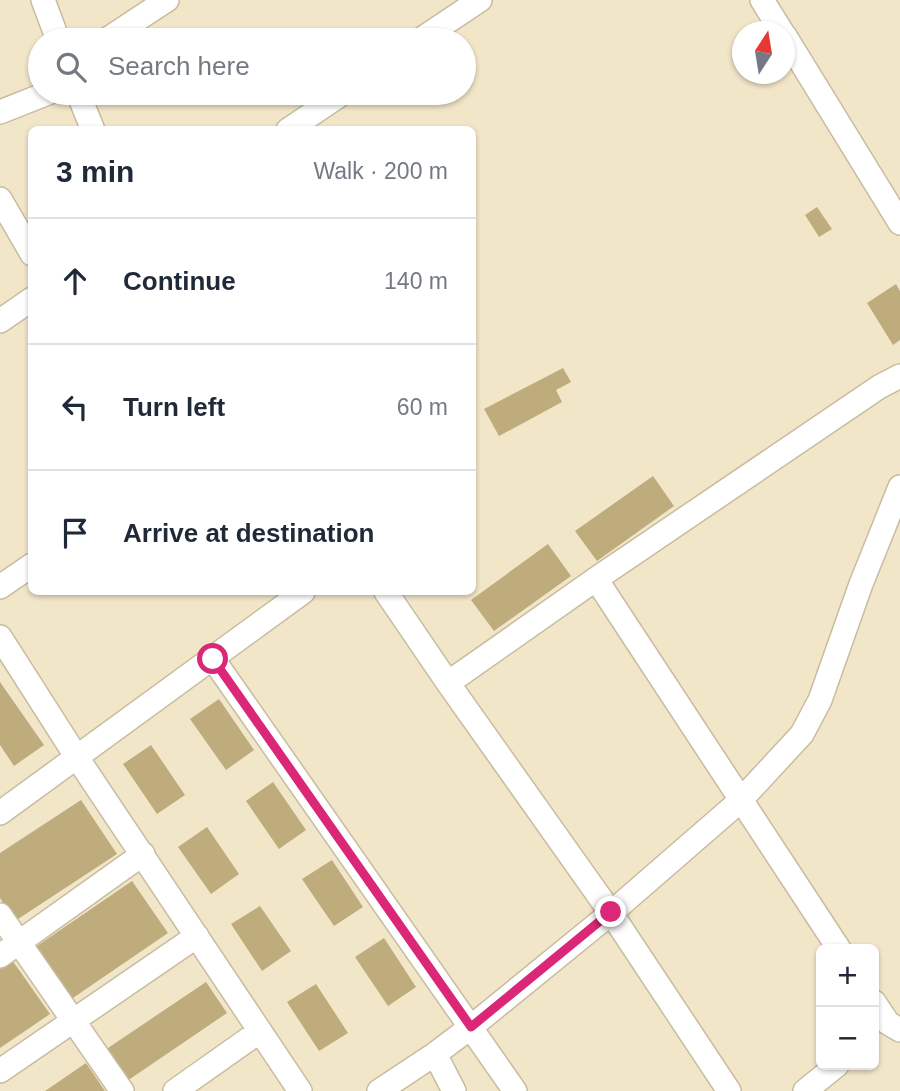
<!DOCTYPE html>
<html lang="en">
<head>
<meta charset="utf-8">
<style>
	:root { --surface:#fff; --page:#f6f6f7; --text:#1f2937; --muted:#747a83; --line:#e0e1e3 }
	body { margin:0; font-family:Helvetica,sans-serif; background:var(--page); color:var(--text) }
	.controls { position:absolute; right:21px; bottom:21px; display:grid; overflow:hidden; border-radius:10px; box-shadow:0 2px 5px #0004 }
	.controls button { width:63px; height:63px; display:grid; place-items:center; padding:0; border:0; border-bottom:2px solid var(--line); background:var(--surface); color:var(--text); font:35px sans-serif }
	.compass { position:absolute; left:732px; top:21px; width:63px; height:63px; border-radius:50%; background:var(--surface); box-shadow:0 2px 5px #0004; rotate:12deg }
	.stop { position:absolute; width:21px; height:21px; margin:-16px; border:5px solid #db2777; border-radius:50%; background:#fff }
	.stop.end { background:#db2777; border-color:#fff; box-shadow:0 2px 7px #0008 }
	.list { margin:0; padding:0; list-style:none }
	h2 { display:flex; justify-content:space-between; align-items:center; height:91px; margin:0; padding:0 28px; font-size:30px }
	h2 small { font-size:23px; font-weight:400; color:var(--muted) }
	.list li { display:grid; grid-template-columns:46px 1fr auto; gap:21px; align-items:center; box-sizing:border-box; height:126px; padding:0 28px; border-top:2px solid var(--line) }
	.list b { display:block; font-size:26px; white-space:nowrap }
	.list em { font-size:23px; font-style:normal; color:var(--muted) }
	.icon { flex:none; width:38px; height:38px; fill:none; stroke:currentColor; stroke-width:2; stroke-linecap:round; stroke-linejoin:round }
	.map { position:relative; flex:none; width:900px; height:1091px; overflow:hidden }
	.search { position:absolute; background:var(--surface); box-shadow:0 2px 5px #0004; left:28px; top:28px; width:448px; height:77px; display:flex; align-items:center; gap:18px; box-sizing:border-box; padding:0 24px; border-radius:38px; color:var(--muted); font-size:26px }
	.panel { position:absolute; background:var(--surface); box-shadow:0 2px 5px #0004; left:28px; top:126px; width:448px; height:469px; border-radius:10px }
	.map>svg:first-child { display:block }
	.building { fill:#bfac7d }
	.lines { fill:none; stroke-linecap:round; stroke-linejoin:round }
	.minor-casing { stroke:#c7bca0; stroke-width:26 }
	.minor { stroke:#fff; stroke-width:23 }
	.route { stroke:#db2777; stroke-width:9 }
</style>
</head>
<body>
<div class="map">
<svg width="900" height="1091" viewBox="0 0 900 1091">
	<rect width="100%" height="100%" fill="#f2e6c9"/>
	<path class="building" d="M817,207L832,229L819,237L805,215Z
		M896,284L900,291V340L893,345L867,303Z
		M563,368L571,382L556,390L562,402L499,436L484,409Z
		M653,476L674,506L597,561L575,531Z
		M548,544L571,576L494,631L471,600Z
		M0,682L44,745L14,766L0,745Z
		M219,699L254,750L226,770L190,719Z
		M151,745L185,795L157,814L123,764Z
		M273,782L306,830L279,849L246,801Z
		M81,800L117,854L15,921L0,898V853Z
		M207,827L239,874L211,894L178,847Z
		M332,860L363,907L334,926L302,879Z
		M132,881L168,933L70,1000L34,948Z
		M260,906L291,951L262,971L231,924Z
		M384,938L416,987L388,1006L355,957Z
		M12,960L50,1014L0,1048V968Z
		M206,982L227,1013L127,1081L105,1050Z
		M316,984L348,1033L319,1051L287,1002Z
		M86,1063L105,1091H45Z"/>
	<g class="lines">
		<g class="minor-casing">
			<path id="minor" d="M43,0L58,40
				M762,0L782,32
				M785,36L900,223
				M106,40L167,0
				M420,40L480,0
				M78,93L93,130
				M0,112L48,93
				M288,130L343,93
				M0,199L32,254
				M0,321L32,299
				M596,579L839,949
				M0,587L32,565
				M386,592L448,683L611,913L729,1091
				M0,637L76,756L300,1091
				M213,659L515,1091
				M448,683L596,579L879,387L900,376
				M0,813L303,592
				M0,915L122,1091
				M0,956L143,854
				M874,1002L888,1023L900,1030
				M435,1054L454,1091
				M0,1071L197,936
				M175,1091L260,1031
				M379,1091L435,1054L471,1027L611,913L740,801L802,734L820,700L861,584L900,487
				M805,1091L837,1065"/>
		</g>
		<use href="#minor" class="minor"/>
	</g>
	<g class="lines">
		<path class="route" d="M213,659L471,1027L611,912"/>
	</g>
</svg>
<div class="controls">
<button>+</button>
<button>−</button>
</div>
<svg class="compass" viewBox="-18 -18 36 36"><path d="M0-13l5 13h-10z" fill="#e53935"/><path d="M0 13l5-13h-10z" fill="#747a83"/></svg>
<div class="stop" style="left:213px;top:659px"></div>
<div class="stop end" style="left:611px;top:912px"></div>
<div class="search"><svg class="icon" aria-label="search" viewBox="0 0 24 24"><circle cx="10" cy="10" r="6"/><path d="M15 15l6 6"/></svg>Search here</div>
<section class="panel">
<h2>3 min<small>Walk · 200 m</small></h2>
<ul class="list">
<li><svg class="icon" aria-label="ahead" viewBox="0 0 24 24"><path d="M12 20V5M6 11l6-6 6 6"/></svg><div><b>Continue</b></div><em>140 m</em></li>
<li><svg class="icon" aria-label="left" viewBox="0 0 24 24"><path d="M17 20v-9H6M10 6l-5 5 5 5"/></svg><div><b>Turn left</b></div><em>60 m</em></li>
<li><svg class="icon" aria-label="arrive" viewBox="0 0 24 24"><path d="M6 21V4h12l-3 4 3 4H6"/></svg><div><b>Arrive at destination</b></div></li>
</ul>
</section>
</div>
</body>
</html>
